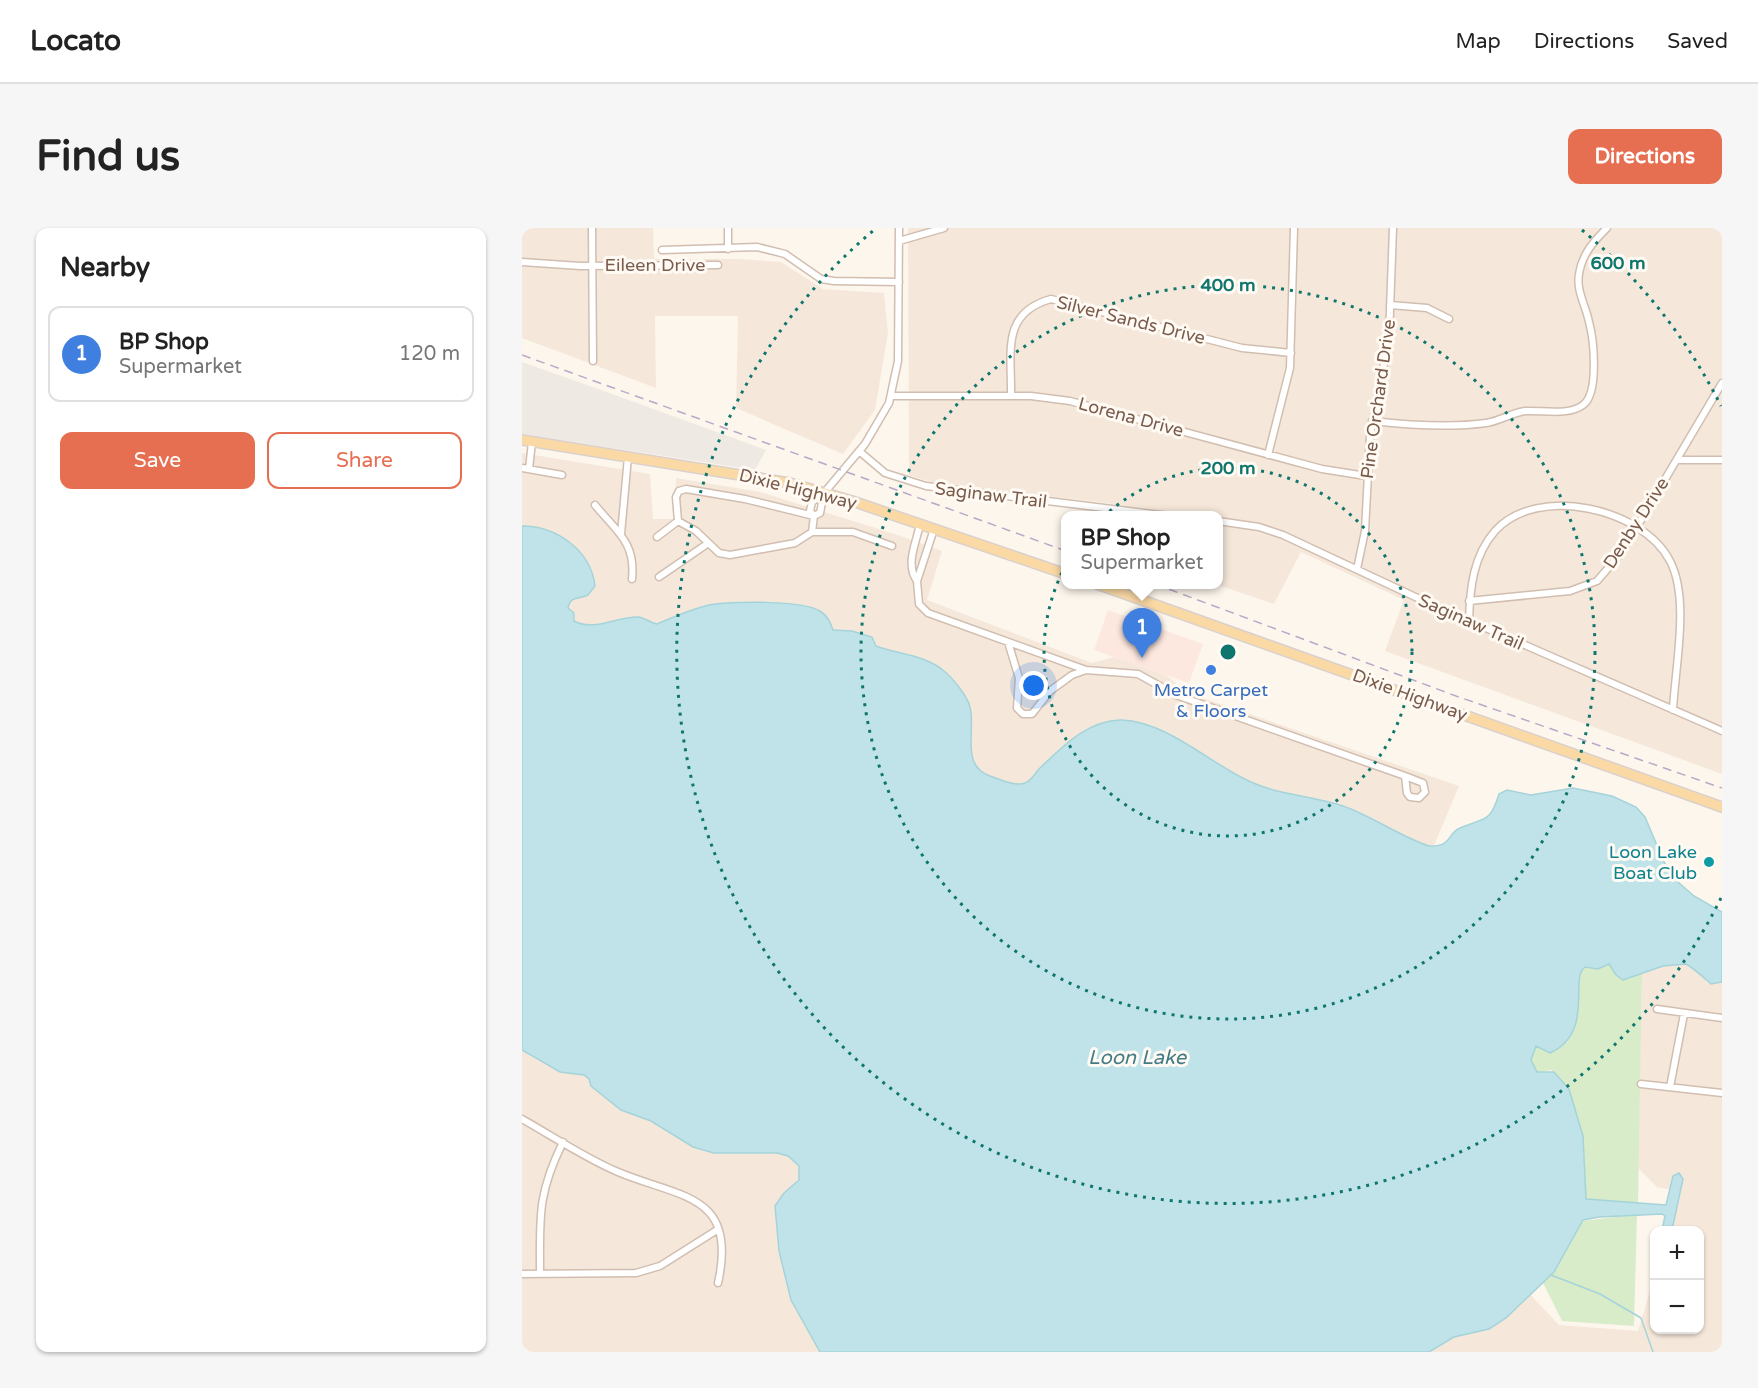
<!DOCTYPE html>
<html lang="en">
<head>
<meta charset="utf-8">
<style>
	:root { --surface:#fff; --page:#f6f6f6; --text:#222; --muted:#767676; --line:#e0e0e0; --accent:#e76f51 }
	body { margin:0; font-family:"Varela Round",sans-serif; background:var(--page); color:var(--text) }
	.controls { position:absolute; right:18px; bottom:18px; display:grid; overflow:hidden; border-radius:12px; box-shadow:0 2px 4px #0004 }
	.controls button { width:54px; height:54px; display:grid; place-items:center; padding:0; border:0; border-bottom:2px solid var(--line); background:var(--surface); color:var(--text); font:30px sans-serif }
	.you { position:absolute; left:512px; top:458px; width:21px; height:21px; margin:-15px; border:4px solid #fff; border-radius:50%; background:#1a73e8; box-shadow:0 0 0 9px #1a73e833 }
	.badge { display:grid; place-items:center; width:39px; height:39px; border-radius:50%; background:var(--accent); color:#fff; font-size:20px; font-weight:700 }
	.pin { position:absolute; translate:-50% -50px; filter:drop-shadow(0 2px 3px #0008) }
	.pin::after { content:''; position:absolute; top:32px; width:21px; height:18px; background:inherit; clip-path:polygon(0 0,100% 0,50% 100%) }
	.popup { position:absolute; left:539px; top:283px; width:162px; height:78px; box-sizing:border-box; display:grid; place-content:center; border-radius:12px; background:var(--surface); filter:drop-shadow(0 2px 4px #0005); font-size:20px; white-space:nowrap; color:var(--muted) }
	.popup b { font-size:22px; color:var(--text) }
	.popup::after { content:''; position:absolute; left:50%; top:100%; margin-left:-12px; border:12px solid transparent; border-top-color:var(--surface) }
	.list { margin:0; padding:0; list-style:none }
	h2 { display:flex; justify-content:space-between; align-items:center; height:78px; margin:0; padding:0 24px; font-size:26px }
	h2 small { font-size:20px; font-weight:400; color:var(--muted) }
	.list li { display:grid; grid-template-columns:39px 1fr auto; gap:18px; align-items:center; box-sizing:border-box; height:96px; margin:0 12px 12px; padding:0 12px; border:2px solid var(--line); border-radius:12px }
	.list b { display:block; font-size:22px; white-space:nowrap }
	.list p { margin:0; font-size:20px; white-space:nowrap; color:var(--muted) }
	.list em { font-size:20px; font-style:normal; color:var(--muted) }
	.actions { display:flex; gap:12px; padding:18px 24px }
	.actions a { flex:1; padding:14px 0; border:2px solid var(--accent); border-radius:12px; text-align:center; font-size:21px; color:var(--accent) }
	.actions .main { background:var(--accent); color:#fff }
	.map { position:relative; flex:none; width:1200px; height:1124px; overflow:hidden; border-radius:12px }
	header { display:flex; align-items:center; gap:36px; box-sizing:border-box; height:84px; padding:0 30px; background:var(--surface); border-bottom:2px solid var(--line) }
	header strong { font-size:28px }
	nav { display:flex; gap:33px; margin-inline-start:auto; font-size:21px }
	.intro { display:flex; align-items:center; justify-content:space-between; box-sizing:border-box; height:144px; padding:0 36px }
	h1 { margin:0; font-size:42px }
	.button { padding:15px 27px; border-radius:12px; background:var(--accent); color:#fff; font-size:21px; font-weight:700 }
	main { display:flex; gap:36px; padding:0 36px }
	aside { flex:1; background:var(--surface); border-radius:12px; box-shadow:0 2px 4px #0004 }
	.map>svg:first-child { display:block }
	.residential { fill:#f5e8da }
	.commercial { fill:#fde8e0 }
	.industrial { fill:#efe9e4 }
	.green { fill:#d8ecc9 }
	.water { fill:#bfe3e8; stroke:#a5d3da; stroke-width:1.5 }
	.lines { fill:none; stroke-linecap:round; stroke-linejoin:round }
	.stream { stroke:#a5d3da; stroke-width:1.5 }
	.street-casing { stroke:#d1beb0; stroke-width:9 }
	.primary-casing { stroke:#dad1cd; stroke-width:12 }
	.street { stroke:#fff; stroke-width:6 }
	.primary { stroke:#fbd9a5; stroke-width:9 }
	.rail { stroke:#b9a8c9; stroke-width:1.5; stroke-dasharray:9 6; stroke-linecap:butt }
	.ring { fill:none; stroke:#0f766e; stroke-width:3; stroke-dasharray:3 6 }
	.shop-dot { fill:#3f7fe0; stroke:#fffaf3; stroke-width:2 }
	.culture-dot { fill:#0f9aa8; stroke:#fffaf3; stroke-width:2 }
	.labels { text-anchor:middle; stroke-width:6; stroke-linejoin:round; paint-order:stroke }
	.street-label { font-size:18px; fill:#7a5c4d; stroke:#fffaf3 }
	.shop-label { font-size:18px; fill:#366cbe; stroke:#fffaf3 }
	.culture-label { font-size:18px; fill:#0d838f; stroke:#fffaf3; text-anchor:end }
	.water-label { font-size:20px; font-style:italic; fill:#437c86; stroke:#fffaf3 }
	.centre { fill:#0f766e; stroke:#fffaf3; stroke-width:3 }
	.ring-label { font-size:18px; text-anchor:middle; font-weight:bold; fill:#0f766e; stroke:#fffaf3; stroke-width:6; stroke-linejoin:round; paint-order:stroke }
</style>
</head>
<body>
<header>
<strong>Locato</strong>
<nav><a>Map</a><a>Directions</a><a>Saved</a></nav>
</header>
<div class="intro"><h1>Find us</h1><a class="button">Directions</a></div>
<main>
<aside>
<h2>Nearby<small></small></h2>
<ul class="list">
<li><span class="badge" style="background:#3f7fe0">1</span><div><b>BP Shop</b><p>Supermarket</p></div><em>120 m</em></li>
</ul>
<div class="actions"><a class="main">Save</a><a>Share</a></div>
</aside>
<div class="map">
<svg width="1200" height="1124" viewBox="0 0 1200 1124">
	<rect width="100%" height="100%" fill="#fdf6ec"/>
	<path class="residential" d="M0,0H131L132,31H217L259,34L301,61L362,65L366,105L353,182L321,226L214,180L216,88H133L134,160L0,110Z
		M386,0H1200V546L863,423L882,372L779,324L752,376L696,357V288L599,287L601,277L409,254L387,247Z
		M0,225L128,246L131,291H152L154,250L238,264L379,308L420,323L405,372L570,435L592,429L644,447L666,465L937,558L900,646L383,581L61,424L0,354Z
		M0,702L306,812L428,1124H0Z
		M1164,736L1181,747L1185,754L1194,756L1200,754V1124H801L967,1023L1037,1097L1116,1103L1132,1050V1102H1178V1002H1146L1154,963L1135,959L1116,940L1120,745L1141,738Z"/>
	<path class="commercial" d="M586,382L681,416L667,455L572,422Z"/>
	<path class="industrial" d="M0,134L82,163L244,222L233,242L0,206Z"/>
	<path class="green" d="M1087,736L1094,748L1106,751L1120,745L1116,975L1064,971C1061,961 1064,950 1063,939C1063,914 1052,854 1029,842L1015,845L1009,832L1014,818L1028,825L1045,814L1053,801L1059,742L1063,739L1076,741Z
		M1115,986L1112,1098L1040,1093L1021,1055L1035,1040L1061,993Z"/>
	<path class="water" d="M0,298C34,298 69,322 73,358L66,367C56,372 49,367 46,380L52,385V393C73,404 95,388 117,389C124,390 128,395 135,396C152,389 169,381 187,377C209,373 280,372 298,383C306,388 308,394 311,402L330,403L350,409L354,418C375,426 404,427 422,443C430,449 446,469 448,479C454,501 438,538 468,548C477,551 494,559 503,555C509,553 513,546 516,542C538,521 566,491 600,492C646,494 688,536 729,554C757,567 791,568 821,578C850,588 877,608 907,618C931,619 925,605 938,600C964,589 968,595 977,566L985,562L1009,567L1051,560L1090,568L1114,579L1123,589L1142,634L1157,655L1172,668L1200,684V754L1189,756C1180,748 1174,742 1164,736L1141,738L1101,752L1094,747L1087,736L1076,741L1063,739C1047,750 1073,805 1028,825L1014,818L1009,832L1015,844H1032L1047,861L1061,908L1064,971L1144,977L1151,948L1157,945L1161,951L1150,1002H1140L1143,988L1140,986L1077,989L1061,992L1032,1044L984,1090L967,1101L932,1109L907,1124H298L269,1072L257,1023L253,978L262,965L277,952V938L266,928L255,925H192L171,919L129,893L99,882L69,858L67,851L62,847L38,844L0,822Z"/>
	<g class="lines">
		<path class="stream" d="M1029,1047L1078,1066L1119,1090L1131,1124"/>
		<g class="street-casing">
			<path id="street" d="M70,0L71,133
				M206,0V21
				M377,13L422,0
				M140,22L235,19L263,26L299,51L312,53L377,54
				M0,34L58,38L196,37
				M868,77L905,80L927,91
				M369,168H509L548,173L800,241L844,248
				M489,168C490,126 478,85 529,71L720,120L769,125
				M850,193C886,197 928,200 964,195C978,193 989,185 1003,183C1020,182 1047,188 1061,177C1077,166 1072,112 1067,94C1064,78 1054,63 1057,46C1060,26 1072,13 1085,0
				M337,223L363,245L404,258L647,288
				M746,227L768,140L772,0
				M1155,232H1200
				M0,240L40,247
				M7,241L10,214
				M302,265L298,285L292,288L288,283L290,274L302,265L343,216L367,175L376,133L377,0
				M73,277C94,303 114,314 110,351
				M156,293L174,303L197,325L208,327L273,315L290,304H331L370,318
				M156,293L154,269L157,263L164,261L223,271L292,288L290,304
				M696,293L737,299L761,307L902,373L1200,503
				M412,301L395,353L397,376L406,385L564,442L616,446L654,467L883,548L885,565L888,569L897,570L903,564L901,555L883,548
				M99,306L106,229
				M135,309L156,293
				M835,341L843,303L848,208L867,110L871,0
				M137,349L185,316
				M395,353C383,336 394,316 398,296
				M947,373L1048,363L1075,353L1100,324L1200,155
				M947,392C948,360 951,328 973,303C1015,256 1121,280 1148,333C1168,371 1153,439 1151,482
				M486,414L497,450L495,480L501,486H510L528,463L550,447L564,442
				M1135,781L1200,790
				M1119,856L1200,865
				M1148,859L1162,786
				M0,891C32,909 63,930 96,944C158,970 216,965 196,1055
				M0,1046L114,1045L138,1038L195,1002
				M18,1046C18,989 15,967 41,914"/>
		</g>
		<g class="primary-casing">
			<path id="primary" d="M0,212L268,255L330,273L544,346
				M575,356L1200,579"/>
		</g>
		<use href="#street" class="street"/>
		<use href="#primary" class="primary"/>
		<path class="rail" d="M0,127L544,323
			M633,356L934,468L1200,560"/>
	</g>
	<g class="ring">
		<circle cx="706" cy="424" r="184"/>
		<circle cx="706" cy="424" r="367"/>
		<path d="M1199 670A551 551 0 1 1 352 2M1060 2A551 551 0 0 1 1199 178"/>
	</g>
	<circle class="shop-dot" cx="689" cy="442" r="6"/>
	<circle class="culture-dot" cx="1187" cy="634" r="6"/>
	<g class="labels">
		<g class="street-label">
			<text x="133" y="43">Eileen Drive</text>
			<text transform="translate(609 92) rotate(14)" y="6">Silver Sands Drive</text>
			<text transform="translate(856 171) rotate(-82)" y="6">Pine Orchard Drive</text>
			<text transform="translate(609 189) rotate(15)" y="6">Lorena Drive</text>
			<text transform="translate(276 261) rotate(14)" y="6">Dixie Highway</text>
			<text transform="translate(469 267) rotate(7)" y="6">Saginaw Trail</text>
			<text transform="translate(1114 295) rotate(-57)" y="6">Denby Drive</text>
			<text transform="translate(949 394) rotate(24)" y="6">Saginaw Trail</text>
			<text transform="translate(888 467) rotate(20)" y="6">Dixie Highway</text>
		</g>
		<g class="shop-label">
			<text x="689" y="468">Metro Carpet<tspan x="689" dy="21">&amp; Floors</tspan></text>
		</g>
		<g class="culture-label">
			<text x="1175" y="630">Loon Lake<tspan x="1175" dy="21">Boat Club</tspan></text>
		</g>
		<g class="water-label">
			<text x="615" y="836">Loon Lake</text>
		</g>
	</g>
	<circle cx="706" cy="424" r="9" class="centre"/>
	<g class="ring-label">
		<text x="1096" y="41">600 m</text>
		<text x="706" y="63">400 m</text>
		<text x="706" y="246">200 m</text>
	</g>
</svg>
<div class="controls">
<button>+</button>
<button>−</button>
</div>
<div class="you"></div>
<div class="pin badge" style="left:620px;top:430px;background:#3f7fe0">1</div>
<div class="popup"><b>BP Shop</b>Supermarket</div>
</div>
</main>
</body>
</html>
